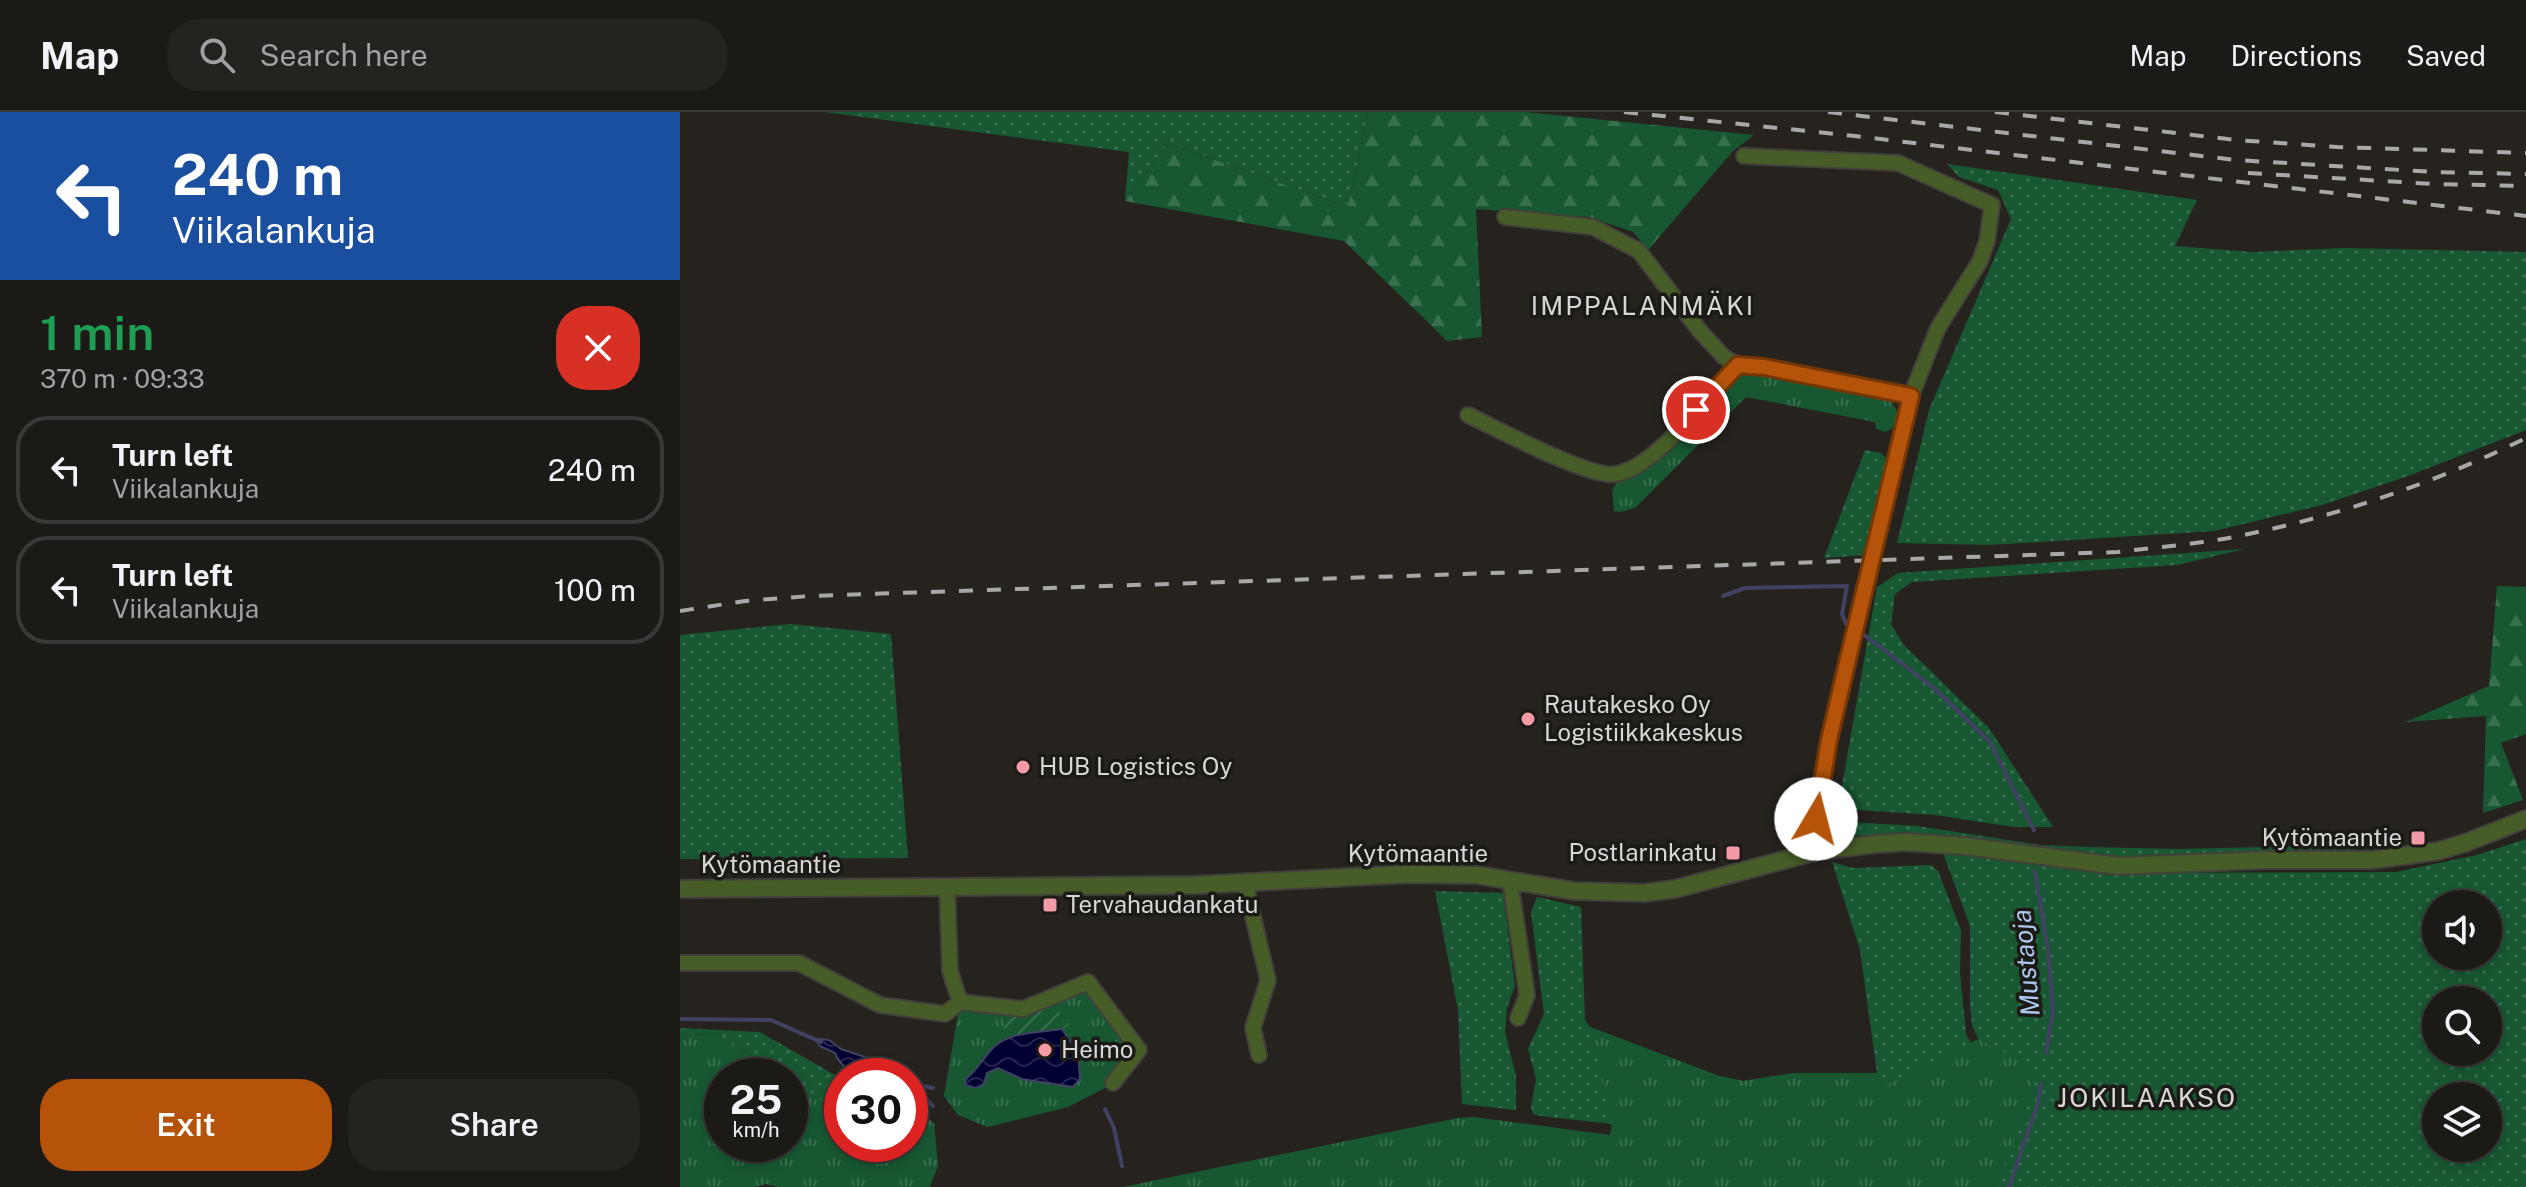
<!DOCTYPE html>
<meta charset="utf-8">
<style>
body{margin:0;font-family:"Public Sans",sans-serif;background:#252320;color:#f1f3f6;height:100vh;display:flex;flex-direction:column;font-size:30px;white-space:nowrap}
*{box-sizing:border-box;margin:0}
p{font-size:26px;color:#a0a1a1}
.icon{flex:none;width:44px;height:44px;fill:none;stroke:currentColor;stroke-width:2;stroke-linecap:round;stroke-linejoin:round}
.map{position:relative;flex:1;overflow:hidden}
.side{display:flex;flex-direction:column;background:#1c1a17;width:680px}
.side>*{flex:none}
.banner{background:#1a4fa0;color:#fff;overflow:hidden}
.tools{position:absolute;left:1742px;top:778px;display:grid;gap:16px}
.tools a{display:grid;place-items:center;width:80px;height:80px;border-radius:50%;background:#1c1a17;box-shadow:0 4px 12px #0003,0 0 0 2px #3a3836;font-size:40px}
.speed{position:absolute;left:24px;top:946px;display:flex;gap:16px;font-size:40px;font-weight:700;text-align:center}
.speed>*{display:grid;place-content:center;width:104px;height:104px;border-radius:50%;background:#1c1a17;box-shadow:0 4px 12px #0003,0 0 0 2px #3a3836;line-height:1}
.speed small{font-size:20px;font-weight:400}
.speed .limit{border:12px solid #d22;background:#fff;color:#111}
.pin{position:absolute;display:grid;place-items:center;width:68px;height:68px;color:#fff;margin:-34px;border:4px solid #fff;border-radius:50%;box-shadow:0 2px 8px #0007}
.me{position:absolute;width:88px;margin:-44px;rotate:8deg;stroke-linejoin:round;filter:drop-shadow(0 0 6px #0008)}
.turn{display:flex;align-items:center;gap:28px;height:168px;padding:0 40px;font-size:36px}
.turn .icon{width:104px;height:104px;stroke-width:2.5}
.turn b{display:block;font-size:56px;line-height:68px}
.round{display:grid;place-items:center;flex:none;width:84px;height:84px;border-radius:32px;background:#252320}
.headline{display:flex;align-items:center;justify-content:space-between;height:136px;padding:0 40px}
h1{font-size:48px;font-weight:600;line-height:60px;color:#1e9e55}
.primary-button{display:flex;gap:16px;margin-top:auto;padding:16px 40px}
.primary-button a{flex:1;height:92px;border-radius:32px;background:#b45309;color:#fff;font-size:32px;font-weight:600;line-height:92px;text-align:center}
.primary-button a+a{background:#252320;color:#f1f3f6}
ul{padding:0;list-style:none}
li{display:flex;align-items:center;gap:24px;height:108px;margin:0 16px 12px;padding:0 24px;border:4px solid #3a3836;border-radius:32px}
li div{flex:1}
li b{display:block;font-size:30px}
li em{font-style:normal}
header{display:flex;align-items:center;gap:48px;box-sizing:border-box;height:112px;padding:0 40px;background:#1c1a17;border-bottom:2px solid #3a3836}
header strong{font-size:38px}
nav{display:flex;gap:44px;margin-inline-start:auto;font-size:28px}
.search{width:560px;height:72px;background:#252320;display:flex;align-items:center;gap:20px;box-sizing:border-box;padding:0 28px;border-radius:32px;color:#a0a1a1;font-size:30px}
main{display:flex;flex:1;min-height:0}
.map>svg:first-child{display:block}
.grass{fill:url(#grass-dots);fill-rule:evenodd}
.forest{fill:url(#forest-firs)}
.park{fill:url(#park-tufts)}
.garden{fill:url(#garden-furrows)}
.water{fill:url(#water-waves);stroke:#414163;stroke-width:2}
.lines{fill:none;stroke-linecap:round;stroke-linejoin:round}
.stream{stroke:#414163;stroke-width:4}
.minor-casing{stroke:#43403c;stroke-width:18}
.tertiary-casing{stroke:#43403c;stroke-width:20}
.minor{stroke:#465d27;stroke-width:14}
.tertiary{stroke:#465d27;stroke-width:16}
.rail{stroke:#aaa8a6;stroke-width:4;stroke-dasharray:14 14;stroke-linecap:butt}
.route-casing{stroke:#753606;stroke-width:20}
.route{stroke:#b45309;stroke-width:14}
.poi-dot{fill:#f49aa7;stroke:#1c1a16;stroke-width:3}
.labels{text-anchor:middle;stroke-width:7;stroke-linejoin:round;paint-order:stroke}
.poi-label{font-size:24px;fill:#d9d7d5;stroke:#1c1a16;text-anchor:start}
.street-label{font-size:24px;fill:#d9d7d5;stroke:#1c1a16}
.neighbourhood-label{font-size:26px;letter-spacing:2px;fill:#d9d7d5;stroke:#1c1a16}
.water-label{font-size:26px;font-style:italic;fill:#adc8ef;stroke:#1c1a16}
</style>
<header>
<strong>Map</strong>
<div class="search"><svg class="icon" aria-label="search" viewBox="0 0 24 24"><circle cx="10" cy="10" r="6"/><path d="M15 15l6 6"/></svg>Search here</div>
<nav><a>Map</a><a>Directions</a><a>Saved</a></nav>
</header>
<main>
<section class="side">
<div class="banner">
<div class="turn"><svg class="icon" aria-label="left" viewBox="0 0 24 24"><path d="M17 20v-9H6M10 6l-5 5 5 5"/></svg><div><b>240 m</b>Viikalankuja</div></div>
</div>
<div class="headline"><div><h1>1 min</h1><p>370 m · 09:33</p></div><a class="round" style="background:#d93025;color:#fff"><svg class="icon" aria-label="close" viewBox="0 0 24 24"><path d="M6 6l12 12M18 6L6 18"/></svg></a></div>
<ul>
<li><svg class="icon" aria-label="left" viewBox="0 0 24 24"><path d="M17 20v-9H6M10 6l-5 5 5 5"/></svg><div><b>Turn left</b><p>Viikalankuja</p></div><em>240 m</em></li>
<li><svg class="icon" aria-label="left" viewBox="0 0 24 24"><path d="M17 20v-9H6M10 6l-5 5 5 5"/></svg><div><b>Turn left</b><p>Viikalankuja</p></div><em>100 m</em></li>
</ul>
<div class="primary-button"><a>Exit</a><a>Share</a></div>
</section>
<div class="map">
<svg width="1846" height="1075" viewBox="0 0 1846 1075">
<defs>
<pattern id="grass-dots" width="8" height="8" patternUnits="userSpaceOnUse" patternTransform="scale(2)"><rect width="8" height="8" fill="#175832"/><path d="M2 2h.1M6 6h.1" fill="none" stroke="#386f4f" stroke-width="1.8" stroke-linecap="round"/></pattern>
<pattern id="forest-firs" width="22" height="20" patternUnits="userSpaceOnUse" patternTransform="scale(2)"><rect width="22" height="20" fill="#175832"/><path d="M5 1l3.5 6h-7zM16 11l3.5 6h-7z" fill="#386f4f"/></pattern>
<pattern id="park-tufts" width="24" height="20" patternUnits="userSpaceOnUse" patternTransform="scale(2)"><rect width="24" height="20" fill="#175832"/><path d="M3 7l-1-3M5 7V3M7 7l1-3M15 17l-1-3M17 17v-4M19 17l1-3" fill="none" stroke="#386f4f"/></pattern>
<pattern id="garden-furrows" width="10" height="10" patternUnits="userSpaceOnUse" patternTransform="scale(2)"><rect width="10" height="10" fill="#175832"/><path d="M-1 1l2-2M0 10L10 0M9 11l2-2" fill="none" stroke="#386f4f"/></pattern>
<pattern id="water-waves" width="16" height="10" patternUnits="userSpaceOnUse" patternTransform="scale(2)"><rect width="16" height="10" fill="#000132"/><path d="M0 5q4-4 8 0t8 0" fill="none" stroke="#25254f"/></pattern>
</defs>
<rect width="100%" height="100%" fill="#26231f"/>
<!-- grass -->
<path class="grass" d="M145,0H688L668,95L488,31L445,89L449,40Z
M1267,52L1517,88L1495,134L1572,140L1665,136L1846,140V318L1728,364L1642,393L1534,419L1310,433L1217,431L1249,298L1331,107L1318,78L1279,65Z
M1185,338L1201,341L1207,347L1208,362L1185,443L1144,446Z
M1564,437L1497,453L1232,470L1215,482L1211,512L1223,532L1309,616L1373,715H1334L1255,703L1164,697L1160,685L1197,475L1218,461Z
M110,512L211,522L228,746L0,747V523Z
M1168,710L1237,714L1360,733L1409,735L1498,737L1716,732V736L1470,747L1388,742L1280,727L1168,723Z
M1846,727V1075H1294L1298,927L1292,913L1290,894V814L1263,741H1285L1434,761L1716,760L1797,743ZM1756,792H1808V844H1756ZM1756,888H1808V940H1756ZM1756,984H1808V1036H1756Z
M1152,750L1173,756L1251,753L1258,759L1281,818L1280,860L1286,922L1302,952L836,1075L844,1013L930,1023L932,1012L861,1004L853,1002L851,995L856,967L848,937L864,902L851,800L857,785L901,795L905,908L910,915L1039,964L1063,969L1114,961H1197L1180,838Z
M755,779L823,781L835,874L827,896L825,920L836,964V998L782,992L778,898Z
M0,916L80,920L162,967V987L143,990L110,969V964H103L36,921L0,924Z"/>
<!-- forest -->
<path class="forest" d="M688,0H845L1074,23L1053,39L968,138L953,120L909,105L796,97L802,225L767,229L664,129L445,89L488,31L668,95Z
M1817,474L1846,475V622L1821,631L1843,688L1803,701L1806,604L1726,610L1809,574Z"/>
<!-- park -->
<path class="park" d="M1078,259L1206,283L1218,300L1216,314L1205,320L1196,317L1195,310L1066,285L955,396L940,400L934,399L932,379L938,368L1060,260Z
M408,870L459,938L429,974L388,995L308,1015L278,1003L264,984L280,890L343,897Z
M910,915L1039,964L1063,969L1114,961H1197L1203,975L1298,927L1354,955L1350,989L1332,1030L1317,1075H443L778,1006L794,1005L930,1023L932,1012Z
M36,921L103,964H42V1032H110V969L143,990L162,987V1032H230V995L254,1011L258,1053L250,1075H98L86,1072L73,1075H0V924Z"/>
<!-- garden -->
<path class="garden" d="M375,894L389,912L382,917L325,926L322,901L344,904Z"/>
<!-- water -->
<path class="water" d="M382,917L398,942L400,967L393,975L342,967L318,956L307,961L304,972L296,976L285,973L286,967C298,957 301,949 311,938C327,919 358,921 382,917Z
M139,927L149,928L161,937L197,949L192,956C173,959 163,960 155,941L140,934L136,928Z"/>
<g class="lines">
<!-- stream -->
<path class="stream" d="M1043,484L1065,476L1167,474L1162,502L1166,512
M1183,522L1254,576L1310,630L1354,718
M1355,759L1368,837L1373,900L1366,941
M0,907L91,908L141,930
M193,953L215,964
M230,972L253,994
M232,972L253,976
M425,997L434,1016L442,1054
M1329,1075L1358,991L1361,972"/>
<defs>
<path id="minor" d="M1064,44L1218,51L1312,93L1307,129L1300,149L1258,216L1231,284L1149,628L1137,695L1138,739
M825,105L913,115L959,139L1019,218L1044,245L1058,253
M788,303C816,316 910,367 936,362C977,355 1028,283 1058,253L1084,255L1231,284
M830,768L847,883L838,906
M565,771L588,868L573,916L579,943
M267,774L270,859L280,890L343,897L408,870L459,938L433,971
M0,851H119L200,893L265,902L280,890"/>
<path id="tertiary" d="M0,777L516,773L729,762L797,763L894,779L964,781L995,777L1138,739L1196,732L1225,730L1285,734L1439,754L1585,748H1692L1758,739L1785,731L1846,707"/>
</defs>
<!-- minor casing -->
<use href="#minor" class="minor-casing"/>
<!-- tertiary casing -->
<use href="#tertiary" class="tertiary-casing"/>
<!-- minor -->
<use href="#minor" class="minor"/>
<!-- tertiary -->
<use href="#tertiary" class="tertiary"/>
<!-- rail -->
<path class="rail" d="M944,0L1175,24L1846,104
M1148,0L1556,48L1754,60L1846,62
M1315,0L1556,28L1657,35L1846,41
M1568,61L1754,72L1846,74
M0,499L65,489L130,484L1438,440C1478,435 1519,432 1559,424C1658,404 1755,371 1846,326"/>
</g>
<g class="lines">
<defs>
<path id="route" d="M1016,298L1058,253L1084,255L1231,284L1163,568L1149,628L1136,707"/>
</defs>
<!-- route casing -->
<use href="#route" class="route-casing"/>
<!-- route -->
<use href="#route" class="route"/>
</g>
<!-- markers -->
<g class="poi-dot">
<circle cx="848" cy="607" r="8"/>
<circle cx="343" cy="655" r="8"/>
<rect x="1730" y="718" width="16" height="16" rx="4"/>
<rect x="1045" y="733" width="16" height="16" rx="4"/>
<rect x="362" y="785" width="16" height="16" rx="4"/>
<circle cx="365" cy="938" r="8"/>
</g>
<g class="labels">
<!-- poi labels -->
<g class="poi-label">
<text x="864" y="601">Rautakesko Oy<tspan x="864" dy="28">Logistiikkakeskus</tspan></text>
<text x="359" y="663">HUB Logistics Oy</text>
<text x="1722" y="734" text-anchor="end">Kytömaantie</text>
<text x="1037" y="749" text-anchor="end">Postlarinkatu</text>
<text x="386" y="801">Tervahaudankatu</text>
<text x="381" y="946">Heimo</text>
</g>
<!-- street labels -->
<g class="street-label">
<text x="738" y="750">Kytömaantie</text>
<text x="91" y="761">Kytömaantie</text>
</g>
<!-- neighbourhood labels -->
<g class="neighbourhood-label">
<text x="963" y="203">IMPPALANMÄKI</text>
<text x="1467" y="995">JOKILAAKSO</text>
</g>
<!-- water labels -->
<g class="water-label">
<text transform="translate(1346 851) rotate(-95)" y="9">Mustaoja</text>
</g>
</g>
</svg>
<div class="tools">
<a><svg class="icon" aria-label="sound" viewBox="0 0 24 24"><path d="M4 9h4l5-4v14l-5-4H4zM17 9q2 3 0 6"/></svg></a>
<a><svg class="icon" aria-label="search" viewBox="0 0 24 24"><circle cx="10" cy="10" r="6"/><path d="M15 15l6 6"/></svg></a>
<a><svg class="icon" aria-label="layers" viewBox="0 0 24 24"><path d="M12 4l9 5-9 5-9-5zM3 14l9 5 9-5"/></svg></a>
</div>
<div class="speed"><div>25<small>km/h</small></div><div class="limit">30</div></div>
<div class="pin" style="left:1016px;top:298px;background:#d93025"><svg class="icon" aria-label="arrive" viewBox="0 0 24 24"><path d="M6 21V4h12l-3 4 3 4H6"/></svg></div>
<svg class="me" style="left:1136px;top:707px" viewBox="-20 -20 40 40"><circle r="19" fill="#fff"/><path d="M0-13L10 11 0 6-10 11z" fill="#b45309"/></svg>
</div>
</main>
